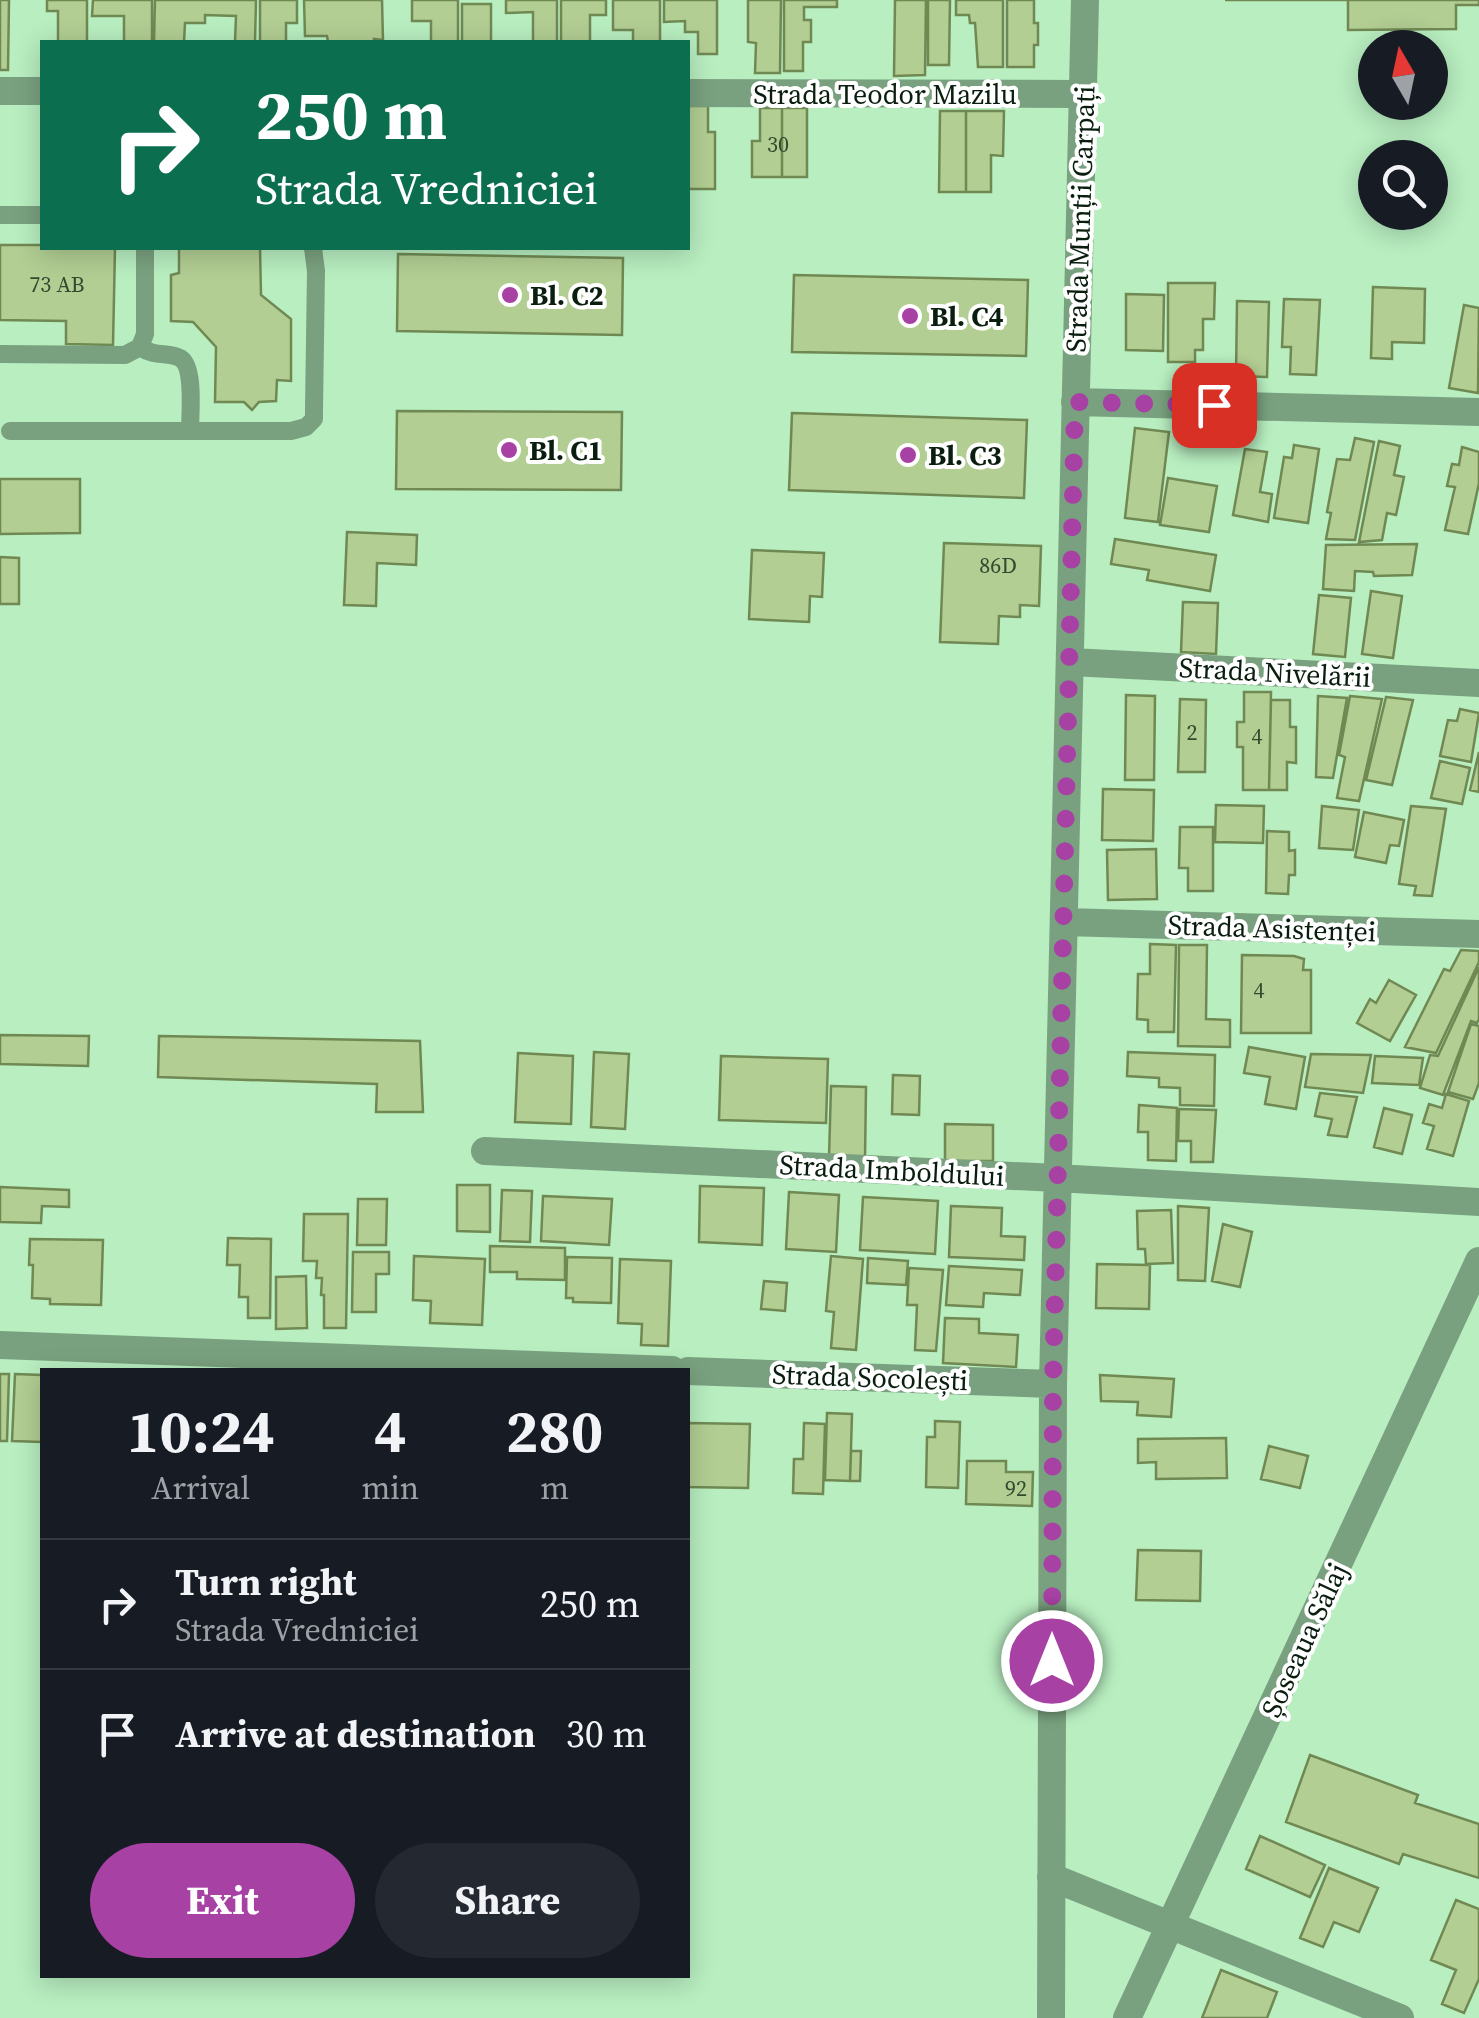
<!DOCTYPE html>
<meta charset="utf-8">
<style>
body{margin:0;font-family:"Source Serif 4",serif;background:#242831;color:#f1f3f6;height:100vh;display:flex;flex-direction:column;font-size:38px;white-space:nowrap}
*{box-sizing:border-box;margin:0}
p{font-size:32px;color:#9ea1a6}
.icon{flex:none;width:55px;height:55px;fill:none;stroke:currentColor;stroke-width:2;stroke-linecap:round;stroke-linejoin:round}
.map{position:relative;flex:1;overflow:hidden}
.sheet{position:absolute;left:40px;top:1368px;width:650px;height:610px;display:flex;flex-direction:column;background:#171b24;border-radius:0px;box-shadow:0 5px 25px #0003}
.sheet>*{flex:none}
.banner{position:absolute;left:40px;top:40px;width:650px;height:210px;border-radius:0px;box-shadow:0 5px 25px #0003;background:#0b6e4f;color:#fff;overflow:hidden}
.needle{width:65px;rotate:351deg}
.buttons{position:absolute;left:1358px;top:30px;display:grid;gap:20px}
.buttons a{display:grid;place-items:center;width:90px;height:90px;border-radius:50%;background:#171b24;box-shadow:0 5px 25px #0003;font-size:50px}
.pin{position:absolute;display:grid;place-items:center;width:85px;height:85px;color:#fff;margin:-42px;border-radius:20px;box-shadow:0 5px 15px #0006}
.me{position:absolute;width:110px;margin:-55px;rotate:0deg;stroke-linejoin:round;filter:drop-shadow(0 0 8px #0008)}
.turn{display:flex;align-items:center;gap:35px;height:210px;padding:0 50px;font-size:45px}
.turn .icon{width:130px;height:130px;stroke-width:2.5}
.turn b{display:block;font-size:70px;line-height:85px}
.eta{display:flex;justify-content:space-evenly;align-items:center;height:170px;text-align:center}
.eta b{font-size:60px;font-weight:700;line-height:70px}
.cta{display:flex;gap:20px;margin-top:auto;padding:20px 50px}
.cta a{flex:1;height:115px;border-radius:60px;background:#a841a4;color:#fff;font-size:40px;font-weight:700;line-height:115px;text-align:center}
.cta a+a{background:#242831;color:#f1f3f6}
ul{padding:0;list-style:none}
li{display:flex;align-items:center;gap:30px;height:130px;padding:0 50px;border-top:2px solid #363941}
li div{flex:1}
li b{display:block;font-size:38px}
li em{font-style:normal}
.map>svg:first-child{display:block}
.building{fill:#b2ce93;stroke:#708953;stroke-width:2.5}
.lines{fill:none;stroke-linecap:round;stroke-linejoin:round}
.service{stroke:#79a17f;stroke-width:18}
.minor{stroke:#79a17f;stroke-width:28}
.tertiary{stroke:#79a17f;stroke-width:28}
.route{stroke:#a841a4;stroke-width:18;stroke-dasharray:0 32.4}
.poi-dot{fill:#a841a4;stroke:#fff;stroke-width:4}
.labels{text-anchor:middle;stroke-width:8;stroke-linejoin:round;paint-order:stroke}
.number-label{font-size:22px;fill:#334a2f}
.street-label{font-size:28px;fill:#091e0e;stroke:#fff}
.poi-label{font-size:28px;font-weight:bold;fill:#091e0e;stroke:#fff;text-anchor:start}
</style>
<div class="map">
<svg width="1479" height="2018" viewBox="0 0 1479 2018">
<rect width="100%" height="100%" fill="#b8eec0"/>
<!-- building -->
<path class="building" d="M0,0H9L8,70H0Z
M47,0H87V42H58V11H47Z
M93,0H152V42H124V16H92Z
M155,0H256L255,42H235L236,16L205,15V23H185L184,42H154Z
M260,0H297V23H286V42H260Z
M304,0H382L383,40L374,39V42H328L327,36H305Z
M412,0H458V42H431V21H412Z
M506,0H557V42H533V12L506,13Z
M561,0H606V15H590V42H561Z
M613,0H660V42H633V30H613Z
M664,0H717V54H698V32H685V21L664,22Z
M748,0H781L780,73H755L756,43L748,42Z
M784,0H837V7H804V20H811V42H803V71H784Z
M895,0H926L925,75L894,76Z
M928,0H950L949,65H928Z
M956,0H1003V67H978L975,23H970L969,15H956Z
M1007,0H1034V23H1038V45H1034V67H1007Z
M1225,0H1479V5H1456V29L1348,30V0Z
M462,4H491V42H462Z
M688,106H708V132H715V189H688Z
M760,108H782V177H752V141H760Z
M782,108H807V177H782Z
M940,111H966V192H939Z
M966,111H1004L1003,156L991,155V192H966Z
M0,245H42V248H115L113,345L66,344V321L0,320Z
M179,248H260L261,295L291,319V381L277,380L276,401L259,402L252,410L244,402H215L216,347L193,322L171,321V275L179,273Z
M398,254L623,258L622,335L397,331Z
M794,275L1028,280L1026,356L792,352Z
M1168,283H1215L1214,319H1203V350H1195V362H1168Z
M1373,287L1425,289L1424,343L1392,342V359L1371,358Z
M1126,294L1164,295L1163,351L1126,350Z
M1284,299L1320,300L1316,375L1290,374L1291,347H1282Z
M1237,301L1269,302L1267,377L1236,376Z
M1464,305L1479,308L1478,393L1449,388Z
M397,411L622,412L621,490L396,489Z
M792,413L1027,420L1024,498L789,490Z
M1135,428L1169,432L1158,522L1125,518Z
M1355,438L1374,442L1355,540L1326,539L1331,513L1327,512L1337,459L1350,460Z
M1379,441L1400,446L1394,475L1404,477L1396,515L1387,513L1382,540L1359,542Z
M1294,445L1319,449L1308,523L1274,518L1284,457L1292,458Z
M1462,447L1479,452V483L1468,534L1445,530L1455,487L1447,486L1452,464L1459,465Z
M1245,449L1267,452L1260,492L1272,494L1268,522L1233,515Z
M1168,478L1217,486L1209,532L1160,525Z
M0,479H80V533L0,534Z
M347,532L417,535L416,565L377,563L376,606L344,605Z
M1115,539L1216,555L1210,591L1147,580L1149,570L1111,564Z
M944,543L1041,546L1039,606L1020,605V617L999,616L998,644L940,642Z
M1417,544L1412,575L1374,576L1373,572L1355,571L1354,591L1323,589L1326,545Z
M752,550L824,553L822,597L810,596L809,622L749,619Z
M0,557L19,558V604H0Z
M1371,591L1402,596L1393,658L1362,654Z
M1319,595L1351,598L1345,657L1313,654Z
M1183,602L1218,603L1216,654L1181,652Z
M1244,692H1271L1269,790H1243V747H1237V722H1244Z
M1126,695L1155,696L1154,780H1125Z
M1318,696L1347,698L1333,778L1316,777Z
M1350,696L1382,699L1359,801L1337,798L1345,757L1339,755Z
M1386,697L1413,700L1392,785L1366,780Z
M1180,699L1206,700L1205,772H1178Z
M1271,700H1290V727H1296V763L1287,762V790H1269Z
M1460,709L1479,713L1471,762L1440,756L1448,720L1457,721Z
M1479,752V792L1470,790Z
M1440,761L1470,768L1462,804L1431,798Z
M1103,789L1154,790L1153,841L1102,840Z
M1216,805L1264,806L1263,843L1215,842Z
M1322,806L1359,810L1353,850L1319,848Z
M1411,806L1446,809L1432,896L1414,895L1416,886L1399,884Z
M1364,812L1404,820L1399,846L1390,845L1386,863L1355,857Z
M1180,827H1213V891H1188V868H1179Z
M1267,831L1289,832V851L1295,850V875H1289L1288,894L1266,893Z
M1156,849L1157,899L1108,900L1107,850Z
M1150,944L1176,945L1174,1032H1148V1020L1137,1019L1138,974H1150Z
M1179,945H1207L1206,1019L1230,1020V1047L1178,1046Z
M1461,950L1479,951V962L1436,1053L1405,1047L1444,969L1450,971Z
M1242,955L1294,956L1304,959L1303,970H1311V1033H1241Z
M1479,967V1019L1477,1023L1471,1021L1443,1095L1420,1088L1430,1055L1438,1056Z
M1389,980L1416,995L1390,1041L1357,1023L1370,999L1376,1003Z
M1471,1024L1479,1026V1083L1473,1099L1448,1092Z
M0,1035L89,1036L88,1066L0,1064Z
M159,1036L420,1041L423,1112H376L377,1084L158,1077Z
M1249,1047L1305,1057L1296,1109L1265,1104L1270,1077L1244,1073Z
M594,1052L629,1054L625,1129L591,1127Z
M1128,1052L1215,1055L1214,1106L1180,1105V1088L1159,1087V1078L1127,1076Z
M518,1053L573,1056L571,1124L515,1122Z
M1311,1054L1371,1055L1363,1093L1305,1087Z
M721,1056L828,1059L826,1123L719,1120Z
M1375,1056L1423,1058L1419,1085L1372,1083Z
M893,1075L920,1076L919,1115L892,1114Z
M831,1086L866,1087L865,1159L829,1158Z
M1320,1093L1357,1097L1347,1137L1328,1135L1332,1119L1315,1116Z
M1446,1094L1469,1101L1453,1156L1427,1149L1434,1126L1423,1123L1429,1104L1442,1108Z
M1139,1105L1177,1108L1176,1161L1148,1160V1132H1138Z
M1384,1108L1412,1115L1402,1154L1374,1147Z
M1179,1109L1216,1110L1213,1162H1191V1141H1178Z
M945,1124L993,1125V1161H945Z
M457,1185H490V1232L457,1231Z
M700,1186L764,1188L762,1245L699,1242Z
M0,1187L69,1190V1207L42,1206L41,1223L0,1222Z
M502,1190L532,1191L530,1242L500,1241Z
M789,1192L839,1195L836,1252L786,1249Z
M543,1196L612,1199L609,1245L541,1241Z
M863,1197L938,1201L935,1254L860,1250Z
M358,1199H387L386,1245H357Z
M951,1206L1002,1208L1001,1236L1025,1237L1024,1260L949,1257Z
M1178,1206L1209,1208L1205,1281L1178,1280Z
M1171,1210L1173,1263L1146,1264L1145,1249H1138L1137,1211Z
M304,1214H348L346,1328H324V1295H321L322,1278H316L317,1261H303Z
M1223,1224L1252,1232L1240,1287L1212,1281Z
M228,1238L271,1239L270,1318H248V1297H239L240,1265H227Z
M30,1239L103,1240L101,1305L50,1304V1299L32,1298L33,1265H29Z
M490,1246L565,1248V1280L517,1279V1272H490Z
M353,1252H389V1274H376V1312H352Z
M414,1256L485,1259L482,1325L430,1323L431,1301L413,1300Z
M831,1256L863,1259L856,1350L831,1348L834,1312L826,1311Z
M567,1257L612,1258L611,1303L573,1302V1298H566Z
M868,1258L908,1261L906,1285L867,1283Z
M620,1259L671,1261L668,1346L641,1345L642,1324L618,1323Z
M1097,1264L1150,1265L1149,1309L1096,1308Z
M949,1266L1022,1270L1020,1295L984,1293L983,1307L946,1305Z
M909,1268L943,1270L936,1351L915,1350L917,1305H907Z
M306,1276L307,1328L276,1329V1277Z
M764,1281L787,1283L785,1311L761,1309Z
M945,1318L979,1319V1333L1018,1335L1016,1367L943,1363Z
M0,1374H9L7,1441H0Z
M15,1374L42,1375V1442L12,1441Z
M1100,1375L1174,1379L1171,1417L1137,1415L1138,1402L1101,1401Z
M827,1413L852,1414L850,1481L825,1480Z
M935,1421L960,1422L958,1488L926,1487L927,1437H935Z
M688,1423L750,1424L748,1488L688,1487Z
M804,1423L825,1424L823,1494L793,1493L794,1459H803Z
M1226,1438L1227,1478L1156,1479V1462L1138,1463V1439Z
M1269,1446L1308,1456L1300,1488L1261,1479Z
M851,1451H861L860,1481H850Z
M967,1461H1006V1472H1033L1032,1506L966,1504Z
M1138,1550L1201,1551L1200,1601L1136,1600Z
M1310,1755L1418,1795L1415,1803L1479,1824V1878L1403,1854L1399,1864L1286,1822Z
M1260,1836L1325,1865L1310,1897L1246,1869Z
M1329,1868L1378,1888L1359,1932L1334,1922L1323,1947L1300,1938Z
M1456,1900L1479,1909V1979L1464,2013L1442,2004L1456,1970L1431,1960Z
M1221,1970L1277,1992L1267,2018H1202Z"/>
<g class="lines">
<!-- service -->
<path class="service" d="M0,215H42
M140,347C156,358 168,351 180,358C195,366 190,415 190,431
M0,354L125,355L140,347L145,334V248
M10,431H291L306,427L314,419V409L316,271L313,248"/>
<!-- minor -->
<path class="minor" d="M0,91H42
M688,93L1083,94
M1075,402L1479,412
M1071,662L1479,683
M1065,922L1479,934
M485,1151L1057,1178L1479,1202
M0,1345L672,1370
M688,1371L1053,1384
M1051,1877L1400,2018
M1051,2018L1053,1384L1085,0"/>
<!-- tertiary -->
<path class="tertiary" d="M1127,2018L1479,1261"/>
</g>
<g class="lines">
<!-- route -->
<path class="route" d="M1052,1661L1053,1384L1075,402L1214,405"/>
</g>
<!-- markers -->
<g class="poi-dot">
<circle cx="510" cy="295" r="10"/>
<circle cx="910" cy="316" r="10"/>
<circle cx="509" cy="450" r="10"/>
<circle cx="908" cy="455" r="10"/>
</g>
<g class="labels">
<!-- number labels -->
<g class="number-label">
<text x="778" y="152">30</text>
<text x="57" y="292">73 AB</text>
<text x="998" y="573">86D</text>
<text x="1192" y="740">2</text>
<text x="1257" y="744">4</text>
<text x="1259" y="998">4</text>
<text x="1016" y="1496">92</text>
</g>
<!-- street labels -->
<g class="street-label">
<text x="885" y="104">Strada Teodor Mazilu</text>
<text transform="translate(1080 219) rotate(-88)" y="10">Strada Munții Carpați</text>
<text transform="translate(1275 672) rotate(3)" y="10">Strada Nivelării</text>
<text transform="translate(1272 928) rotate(2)" y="10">Strada Asistenței</text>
<text transform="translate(892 1170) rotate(3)" y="10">Strada Imboldului</text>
<text transform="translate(870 1377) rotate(2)" y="10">Strada Socolești</text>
<text transform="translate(1304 1640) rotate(-65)" y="10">Șoseaua Sălaj</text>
</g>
<!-- poi labels -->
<g class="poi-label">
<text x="530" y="305">Bl. C2</text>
<text x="930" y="326">Bl. C4</text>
<text x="529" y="460">Bl. C1</text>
<text x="928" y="465">Bl. C3</text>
</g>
</g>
</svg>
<div class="buttons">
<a><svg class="needle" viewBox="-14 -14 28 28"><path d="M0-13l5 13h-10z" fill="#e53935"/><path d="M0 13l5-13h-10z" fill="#9ea1a6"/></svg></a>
<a><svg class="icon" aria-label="search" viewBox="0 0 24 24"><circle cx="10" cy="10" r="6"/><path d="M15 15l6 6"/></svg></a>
</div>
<div class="pin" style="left:1214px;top:405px;background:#d93025"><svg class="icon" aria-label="arrive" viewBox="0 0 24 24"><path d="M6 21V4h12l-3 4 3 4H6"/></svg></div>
<svg class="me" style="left:1052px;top:1661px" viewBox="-20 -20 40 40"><circle r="17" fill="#a841a4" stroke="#fff" stroke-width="3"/><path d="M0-11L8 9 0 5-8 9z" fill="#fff"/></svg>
<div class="banner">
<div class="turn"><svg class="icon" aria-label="right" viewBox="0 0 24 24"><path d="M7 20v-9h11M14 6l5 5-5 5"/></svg><div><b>250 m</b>Strada Vredniciei</div></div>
</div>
<section class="sheet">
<div class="eta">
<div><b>10:24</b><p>Arrival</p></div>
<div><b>4</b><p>min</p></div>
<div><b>280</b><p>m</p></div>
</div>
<ul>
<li><svg class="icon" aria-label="right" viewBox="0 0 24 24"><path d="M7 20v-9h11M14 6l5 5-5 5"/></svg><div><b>Turn right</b><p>Strada Vredniciei</p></div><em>250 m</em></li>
<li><svg class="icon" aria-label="arrive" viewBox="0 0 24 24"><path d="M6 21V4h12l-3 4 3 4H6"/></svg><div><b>Arrive at destination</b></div><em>30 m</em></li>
</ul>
<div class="cta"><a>Exit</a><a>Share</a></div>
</section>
</div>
